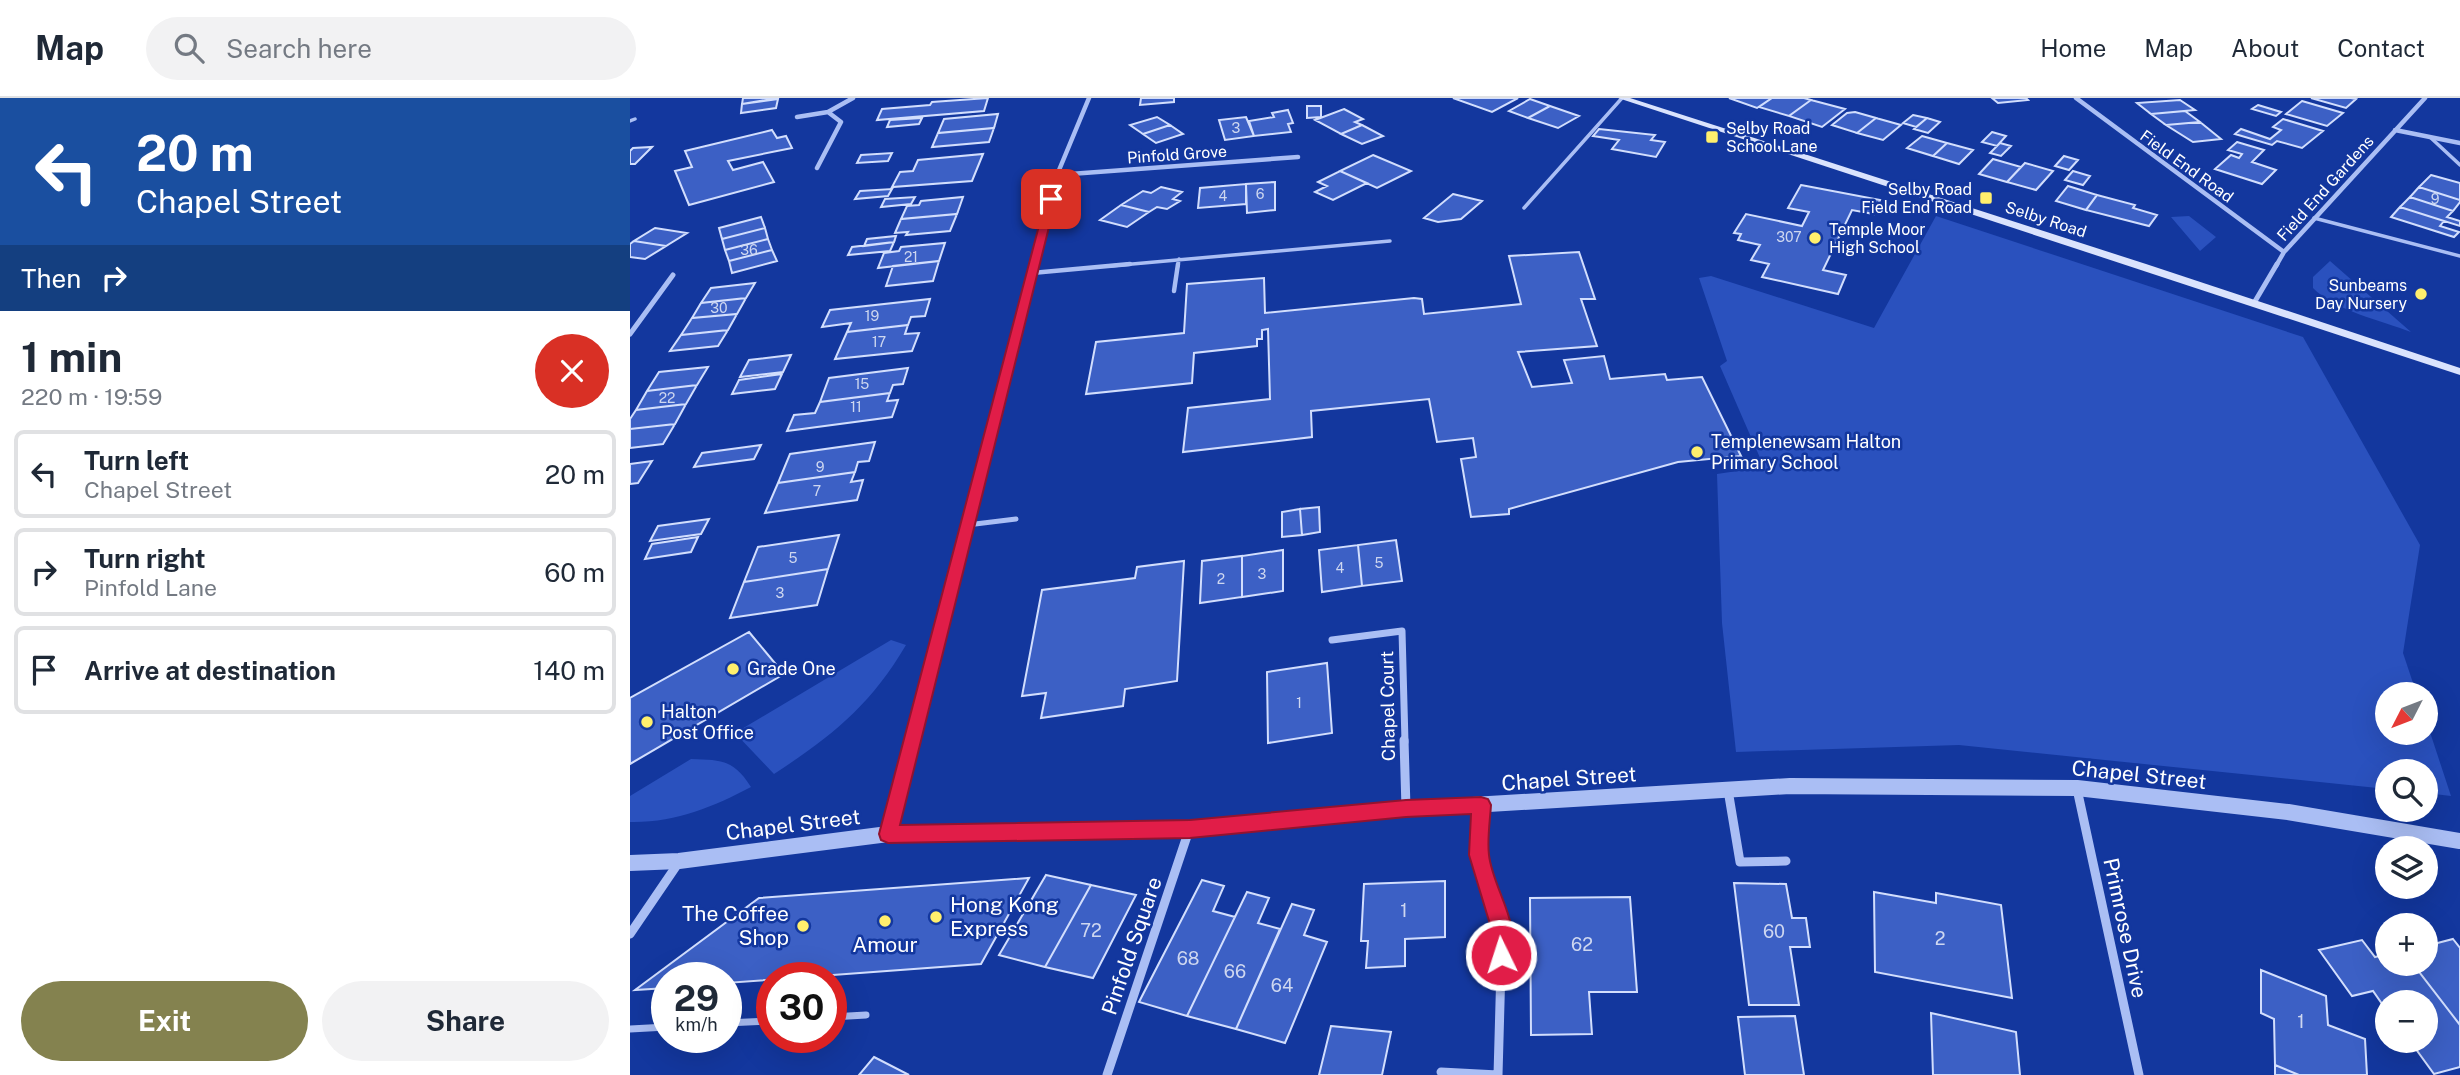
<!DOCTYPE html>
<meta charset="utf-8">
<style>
body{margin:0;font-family:"Public Sans",sans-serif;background:#f2f2f3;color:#1f2937;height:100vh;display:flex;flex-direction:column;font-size:26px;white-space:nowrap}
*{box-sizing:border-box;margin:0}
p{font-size:23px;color:#747a83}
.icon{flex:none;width:38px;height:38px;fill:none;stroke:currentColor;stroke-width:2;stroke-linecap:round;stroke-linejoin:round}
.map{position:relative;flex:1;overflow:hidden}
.details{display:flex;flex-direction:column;background:#fff;width:630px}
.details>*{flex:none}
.guide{background:#1a4fa0;color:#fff;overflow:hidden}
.needle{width:46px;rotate:228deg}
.tools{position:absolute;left:1745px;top:584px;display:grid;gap:14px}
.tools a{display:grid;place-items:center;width:63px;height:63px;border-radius:50%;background:#fff;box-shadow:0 7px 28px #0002;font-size:35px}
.speed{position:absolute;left:21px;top:864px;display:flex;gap:14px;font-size:35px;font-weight:700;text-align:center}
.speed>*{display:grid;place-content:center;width:91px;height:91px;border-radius:50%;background:#fff;box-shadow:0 7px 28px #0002;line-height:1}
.speed small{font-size:18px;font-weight:400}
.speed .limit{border:10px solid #d22;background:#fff;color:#111}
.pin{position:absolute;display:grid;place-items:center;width:60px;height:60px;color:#fff;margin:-30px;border-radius:14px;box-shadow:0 4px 10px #0006}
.me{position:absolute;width:77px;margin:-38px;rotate:356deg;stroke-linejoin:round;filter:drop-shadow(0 0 5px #0008)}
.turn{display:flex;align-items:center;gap:24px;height:147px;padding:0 21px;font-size:32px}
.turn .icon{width:91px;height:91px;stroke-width:2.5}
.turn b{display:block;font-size:49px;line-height:60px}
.then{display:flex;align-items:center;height:66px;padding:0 21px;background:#0003;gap:14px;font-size:26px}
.round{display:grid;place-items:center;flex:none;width:74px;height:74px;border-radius:37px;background:#f2f2f3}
.head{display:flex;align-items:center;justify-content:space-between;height:119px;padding:0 21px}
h1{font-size:42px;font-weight:700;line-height:52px}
.button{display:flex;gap:14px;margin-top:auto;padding:14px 21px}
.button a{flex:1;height:80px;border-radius:42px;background:#84824f;color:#fff;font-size:28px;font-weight:700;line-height:80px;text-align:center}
.button a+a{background:#f2f2f3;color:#1f2937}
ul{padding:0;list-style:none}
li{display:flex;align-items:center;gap:21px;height:88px;margin:0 14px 10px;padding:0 7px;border:4px solid #e0e1e3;border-radius:10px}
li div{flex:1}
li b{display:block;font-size:26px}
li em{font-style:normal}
header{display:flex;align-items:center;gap:42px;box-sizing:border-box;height:98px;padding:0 35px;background:#fff;border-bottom:2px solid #e0e1e3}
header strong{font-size:33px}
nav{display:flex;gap:38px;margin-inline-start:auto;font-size:24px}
.search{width:490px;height:63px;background:#f2f2f3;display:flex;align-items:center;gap:18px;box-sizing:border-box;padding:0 24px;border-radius:38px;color:#747a83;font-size:26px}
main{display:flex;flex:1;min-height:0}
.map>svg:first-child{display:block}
.green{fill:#2a51be}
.building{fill:#3c60c5;stroke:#d2defd;stroke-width:2}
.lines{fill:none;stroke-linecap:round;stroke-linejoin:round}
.service-far3{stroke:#aabef4;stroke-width:3.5}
.service-far2{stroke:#aabef4;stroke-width:4.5}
.service-far1{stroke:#aabef4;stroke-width:5}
.service{stroke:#aabef4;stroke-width:7}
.minor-far3{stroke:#aabef4;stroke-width:4.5}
.minor-far2{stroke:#aabef4;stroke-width:5}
.minor-far1{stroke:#aabef4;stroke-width:7}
.minor{stroke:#aabef4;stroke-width:9}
.tertiary{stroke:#aabef4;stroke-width:16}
.secondary{fill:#dae3fd;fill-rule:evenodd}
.route{fill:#e11d48;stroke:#92132f;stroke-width:2}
.poi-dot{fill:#ffef6d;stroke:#13379e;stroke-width:2.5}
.labels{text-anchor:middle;stroke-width:5;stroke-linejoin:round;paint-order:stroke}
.number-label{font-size:14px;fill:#ced7f0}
.far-poi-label{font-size:16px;fill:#fff;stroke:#13379e;text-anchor:start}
.far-street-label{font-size:16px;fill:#fff;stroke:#13379e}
.poi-label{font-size:18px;fill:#fff;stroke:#13379e;text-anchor:start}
.street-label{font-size:18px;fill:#fff;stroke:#13379e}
.near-number-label{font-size:18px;fill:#ced7f0}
.near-street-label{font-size:21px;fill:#fff;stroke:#13379e}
.near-poi-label{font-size:21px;fill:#fff;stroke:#13379e;text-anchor:start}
</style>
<header>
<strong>Map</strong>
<div class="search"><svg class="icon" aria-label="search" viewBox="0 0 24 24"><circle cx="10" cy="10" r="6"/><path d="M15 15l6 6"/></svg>Search here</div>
<nav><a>Home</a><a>Map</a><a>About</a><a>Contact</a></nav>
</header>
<main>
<section class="details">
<div class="guide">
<div class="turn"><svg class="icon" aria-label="left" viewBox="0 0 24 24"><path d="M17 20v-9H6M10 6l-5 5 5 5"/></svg><div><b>20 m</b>Chapel Street</div></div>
<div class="then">Then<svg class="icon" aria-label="right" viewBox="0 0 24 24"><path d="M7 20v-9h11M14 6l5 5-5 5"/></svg></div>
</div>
<div class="head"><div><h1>1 min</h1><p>220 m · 19:59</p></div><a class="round" style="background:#d93025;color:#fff"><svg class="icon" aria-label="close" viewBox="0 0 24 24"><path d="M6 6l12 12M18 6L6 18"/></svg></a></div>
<ul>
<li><svg class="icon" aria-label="left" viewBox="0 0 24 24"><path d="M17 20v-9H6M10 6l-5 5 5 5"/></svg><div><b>Turn left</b><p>Chapel Street</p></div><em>20 m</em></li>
<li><svg class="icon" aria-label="right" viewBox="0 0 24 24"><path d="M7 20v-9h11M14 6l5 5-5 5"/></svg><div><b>Turn right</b><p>Pinfold Lane</p></div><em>60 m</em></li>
<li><svg class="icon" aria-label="arrive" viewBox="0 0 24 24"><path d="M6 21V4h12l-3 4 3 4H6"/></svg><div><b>Arrive at destination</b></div><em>140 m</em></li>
</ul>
<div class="button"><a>Exit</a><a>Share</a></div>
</section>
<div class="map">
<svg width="1830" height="977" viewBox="0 0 1830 977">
<rect width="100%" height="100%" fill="#13379e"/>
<!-- green -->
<path class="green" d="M1306,118L1673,239L1790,447L1773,555L1787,597H1757V635H1796V622L1821,698L1796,695V674H1757V691L1329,647L1106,654L1092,525L1087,376L1134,369L1090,268L1097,263L1069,180L1081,178L1244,230Z
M1559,118L1586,139L1570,153L1541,119Z
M1700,163L1781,234C1752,223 1704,212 1683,190V179Z
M261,542L276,547C240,608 202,638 144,676L105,635Z
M61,661C92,662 104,662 121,689C83,709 45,725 0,724V698Z"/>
<!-- building -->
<path class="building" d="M113,0H148L112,6Z
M358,0L354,13L247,22L252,11L300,7L302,4Z
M511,0H544V4L510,7Z
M823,0H888L862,14Z
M1099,0H1142L1127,10Z
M1142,0H1174L1181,2L1159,18L1129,9Z
M1362,0H1396L1398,2L1368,5Z
M1681,0H1721L1726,1L1716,10Z
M148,1L146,10L111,15L112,6Z
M900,1L920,8L898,20L879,13Z
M1181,2L1215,11L1192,29L1159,18Z
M1550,2L1565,12L1521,16L1507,5Z
M1672,3L1713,15L1697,28L1656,16Z
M1628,7L1651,14L1646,18L1622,11Z
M677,8H691V19L677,20Z
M920,8L949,18L928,30L898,20Z
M714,11L733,21L725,24L732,27L711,36L685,22Z
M658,12L663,25L658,26L661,34L624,38L619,23L644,19L642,15Z
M1555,13L1570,24L1536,27L1521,16Z
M1225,14L1246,20L1227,35L1202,27L1217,15Z
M368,16L364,30L308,35L314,21Z
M1283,17L1297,20L1286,29L1273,25Z
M527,19L540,27L513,36L500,27Z
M616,19L624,38L595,42L589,22Z
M292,20L289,26L257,29L260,22Z
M1246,20L1271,27L1253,42L1227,35Z
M1297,20L1310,24L1298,35L1284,31Z
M1653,21L1693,33L1672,50L1647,43L1642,47L1605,36L1611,31L1640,41L1651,32L1643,29Z
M1570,24L1591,41L1563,44L1536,27Z
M540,27L553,36L526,45L513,36Z
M732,27L753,38L732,46L711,36Z
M364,30L359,44L302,49L308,35Z
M969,31L1025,37L1021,42L1035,44L1026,59L982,51L989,42L963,38Z
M142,32L147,40L156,38L162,50L98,63L103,72L133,64L144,84L59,107L45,73L62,69L55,53Z
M1362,34L1376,38L1367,48L1352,44Z
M1292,38L1317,45L1303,58L1277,50Z
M1607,44L1634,52L1622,64L1646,72L1632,86L1585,71L1601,57L1609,60L1612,56L1598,52Z
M1317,45L1343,52L1329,66L1303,58Z
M1370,45L1381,48L1371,58L1360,55Z
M22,49L5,66H0V53L3,50Z
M262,55L258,63L227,65L231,57Z
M353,56L342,83L262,89L270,74L283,73L288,62Z
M743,57L781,73L747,90L710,73Z
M1434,58L1448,62L1439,72L1425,68Z
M1363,61L1391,69L1377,84L1349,76Z
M1395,65L1423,73L1406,92L1377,84Z
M710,73L737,85L703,102L685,94L697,88L688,84Z
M1443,73L1460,78L1453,87L1435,82Z
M1801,77L1830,85V102L1789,89Z
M645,84V112L617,115L616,86Z
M616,86V106L568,110L570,90Z
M1171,87L1250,102L1244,116L1222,112L1193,172L1216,177L1208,196L1132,179L1139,166L1121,162L1130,147L1108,142L1111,136L1104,135L1116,116L1172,128L1179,114L1158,110Z
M1438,88L1467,97L1456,112L1426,103Z
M531,89L552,94L543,101L550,103L537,111L527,109L519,114L491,107L513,93L521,95Z
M1789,89L1830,102V104L1823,113L1780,99Z
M262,91L258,98L225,101L230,93Z
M823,96L852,103L831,121L808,124L794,120Z
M1467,97L1505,107L1503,110L1527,117L1519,128L1456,112Z
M285,99L281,106L251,109L255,101Z
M333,99L327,116L271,121L277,108L289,107L291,103Z
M1780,99L1823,113L1817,119L1830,123V128L1770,109Z
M491,107L519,114L497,129L470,122Z
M1770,109L1814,123L1810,128L1829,134L1824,139L1761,119Z
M327,116L320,133L276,137L278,134L265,135L271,121Z
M131,119L135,130L92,141L89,130Z
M25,130L57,135L36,148L4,143Z
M135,130L138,141L95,152L92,141Z
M266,138L264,144L234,148L237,141Z
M138,141L142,152L99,163L95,152Z
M4,143L36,148L15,161L0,159V146Z
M264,144L260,153L218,157L222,149Z
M315,145L309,163L248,170L254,155L269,153L271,149Z
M142,152L147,163L102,175L99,163Z
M949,154L965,201H951L967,248L888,254L902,289L942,285L934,262L974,258L980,281L1035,276L1037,282L1072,279L1111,358L1048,364L879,411V416L841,419L831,361L846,359L843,340L807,344L799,301L681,313L682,339L553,354L558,310L640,301L638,231L632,232V241H627V248L564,255L562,285L456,296L466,244L554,235L557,186L634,180L635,215L784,200L792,201L794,216L891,206L879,158Z
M309,163L303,183L256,188L263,168Z
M125,185L116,200L71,205L81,190Z
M116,200L107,216L62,220L71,205Z
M300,201L295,218L281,219L278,227L217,234L221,225L192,229L200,212Z
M107,216L98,232L51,237L62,220Z
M278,227L275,236L289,235L282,253L205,261L217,234Z
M98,232L88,248L40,253L51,237Z
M161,257L153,274L110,279L119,262Z
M78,269L67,287L17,293L29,274Z
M278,270L273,286L263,287L260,295L190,304L199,280Z
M152,276L145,291L102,296L109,282Z
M67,287L56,306L6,312L17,293Z
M260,295L257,303L268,302L262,319L157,333L164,317L185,315L190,304Z
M56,306L45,326L0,331V321L6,312Z
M45,326L33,346L0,350V331Z
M245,344L239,363L228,364L225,374L148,385L160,356Z
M131,347L124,361L64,369L72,355Z
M22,363L8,385L0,386V366Z
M225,374L221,384L233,382L227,402L135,415L148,385Z
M689,409L690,434L672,437L670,411Z
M670,411L672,437L652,439V414Z
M79,421L71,436L20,443L28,428Z
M209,437L198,471L114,484L128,449Z
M68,439L61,454L15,461L22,446Z
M766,442L772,483L732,488L728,447Z
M728,447L732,488L692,494L689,452Z
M653,452V493L612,499V458Z
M612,458V499L570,505L572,463Z
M554,463L547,583L495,591L493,608L411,620L416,595L392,598L412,492L505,480L507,469Z
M198,471L187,507L100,520L114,484Z
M119,534L154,576L0,666V600Z
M697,565L702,635L638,645L637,574Z
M416,777L461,787L415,869L369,857Z
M399,780L351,866L96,885V880H37V890L5,892L129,800Z
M572,782L594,788L583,813L605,819L557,918L509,904Z
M815,783V839L775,841V868L736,870L738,843H731L734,786Z
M1104,785L1156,786L1162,820H1176L1180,849H1160L1169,907H1119Z
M461,787L506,797L463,880L415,869Z
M617,794L639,800L628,825L650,831L606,931L557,918Z
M1244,794L1306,805V795L1371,807L1382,900L1245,874Z
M1000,799L1007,894H959L962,936L901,937L900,800Z
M662,806L684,812L674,837L697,844L655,945L606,931Z
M1823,841L1830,850V927L1783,866H1796V848Z
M1732,842L1745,859L1757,856V866H1783L1830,927V969L1804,976L1780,943H1796V905H1757V913L1743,893L1722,898L1689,852Z
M1631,872L1696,898L1698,927L1735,941L1737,977H1669L1645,967L1644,921L1631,915Z
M1301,915L1386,934L1390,977H1303Z
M1165,918L1174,977H1115L1108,919Z
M701,928L761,934L752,977H689Z
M244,959L279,977H229Z
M1645,967L1669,977H1645Z"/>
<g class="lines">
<!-- service-far3 -->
<path class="service-far3" d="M0,23L5,21
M1801,40L1830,67
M894,110L992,0
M1684,120L1830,158
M480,168L760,143
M548,168L549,161"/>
<!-- service-far2 -->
<path class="service-far2" d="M402,175L500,166
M544,193L548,166"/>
<!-- service-far1 -->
<path class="service-far1" d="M337,427L386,421"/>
<!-- service -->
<path class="service" d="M201,919L236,917
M96,925L142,923
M0,931L37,929"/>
<!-- minor-far3 -->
<path class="minor-far3" d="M1446,0L1654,154
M167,19L198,14
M1765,32L1830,45
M187,70L211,24L198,14L223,0
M427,77L668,59
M404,168L427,77L459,0
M1646,168L1654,154L1795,0"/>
<!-- minor-far2 -->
<path class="minor-far2" d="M1624,205L1647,166
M0,236L43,177
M350,379L404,166"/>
<!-- minor-far1 -->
<path class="minor-far1" d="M702,542L772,533L775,644
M281,644L350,377"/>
<!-- minor -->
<path class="minor" d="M774,642L776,710
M1447,691L1509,977
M1098,692L1110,764L1156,763
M851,708L849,757L872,833L868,977
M258,735L282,642
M0,836L49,764
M811,974L868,977
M477,977L559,732"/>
<!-- tertiary -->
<path class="tertiary" d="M0,765L49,763L258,736L560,731L776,711L1160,688L1447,690L1658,714L1830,743"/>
<!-- secondary -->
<path class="secondary" d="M988,0H1000L1516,166L1830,270V277Z"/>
</g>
<!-- route -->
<path class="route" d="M421,98L426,101L270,727L560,722L776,702L851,699L858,701L861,707C860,723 857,742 859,757C863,792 894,828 879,864L871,867L864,864L861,857L862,833L839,757L841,716L776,719L560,740L258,745L251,742L249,736L416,101Z"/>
<!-- markers -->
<g class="poi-dot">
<rect x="1075" y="32" width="14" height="14" rx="3.5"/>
<rect x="1349" y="93" width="14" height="14" rx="3.5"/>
<circle cx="1185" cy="140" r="7"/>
<circle cx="1791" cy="196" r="7"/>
<circle cx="1067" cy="354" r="7"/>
<circle cx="103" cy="571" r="7"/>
<circle cx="17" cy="624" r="7"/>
<circle cx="306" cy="819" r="7"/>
<circle cx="255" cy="823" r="7"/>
<circle cx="173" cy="828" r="7"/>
</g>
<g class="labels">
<!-- number labels -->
<g class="number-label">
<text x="606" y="35">3</text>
<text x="630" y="101">6</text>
<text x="593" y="103">4</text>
<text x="1805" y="106">9</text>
<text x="1159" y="144">307</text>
<text x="119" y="157">36</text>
<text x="281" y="164">21</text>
<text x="89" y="215">30</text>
<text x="242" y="223">19</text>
<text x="249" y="249">17</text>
<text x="232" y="291">15</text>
<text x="37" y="305">22</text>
<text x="226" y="314">11</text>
<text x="190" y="374">9</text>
<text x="187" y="398">7</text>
<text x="163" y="465">5</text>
<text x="749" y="470">5</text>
<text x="710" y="475">4</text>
<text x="632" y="481">3</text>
<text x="591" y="486">2</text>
<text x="150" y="500">3</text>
<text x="669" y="610">1</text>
</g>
<!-- far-poi labels -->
<g class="far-poi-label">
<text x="1096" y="36">Selby Road<tspan x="1096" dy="18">School Lane</tspan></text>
<text x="1342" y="97" text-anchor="end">Selby Road<tspan x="1342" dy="18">Field End Road</tspan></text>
<text x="1199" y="137">Temple Moor<tspan x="1199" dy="18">High School</tspan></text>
<text x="1777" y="193" text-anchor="end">Sunbeams<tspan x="1777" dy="18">Day Nursery</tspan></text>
</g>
<!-- far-street labels -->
<g class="far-street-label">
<text transform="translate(547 56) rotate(-4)" y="6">Pinfold Grove</text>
<text transform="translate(1557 68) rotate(36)" y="6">Field End Road</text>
<text transform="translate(1695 90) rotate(-48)" y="6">Field End Gardens</text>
<text transform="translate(1416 121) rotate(18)" y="6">Selby Road</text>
</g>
<!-- poi labels -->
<g class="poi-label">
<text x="1081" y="350">Templenewsam Halton<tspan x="1081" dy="21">Primary School</tspan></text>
<text x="117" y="577">Grade One</text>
<text x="31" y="620">Halton<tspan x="31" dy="21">Post Office</tspan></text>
</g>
<!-- street labels -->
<g class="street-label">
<text transform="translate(758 608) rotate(-91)" y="6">Chapel Court</text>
</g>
<!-- near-number labels -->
<g class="near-number-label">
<text x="774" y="819">1</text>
<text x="461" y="839">72</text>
<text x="1144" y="840">60</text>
<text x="1310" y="847">2</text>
<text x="952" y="853">62</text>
<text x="558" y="867">68</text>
<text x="605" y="880">66</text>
<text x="652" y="894">64</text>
<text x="1671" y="930">1</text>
</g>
<!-- near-street labels -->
<g class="near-street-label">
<text transform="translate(1509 677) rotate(6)" y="7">Chapel Street</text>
<text transform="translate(939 681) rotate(-4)" y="7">Chapel Street</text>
<text transform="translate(163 727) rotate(-7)" y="7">Chapel Street</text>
<text transform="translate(1495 830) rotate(78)" y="7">Primrose Drive</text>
<text transform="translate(502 848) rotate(-71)" y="7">Pinfold Square</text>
</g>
<!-- near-poi labels -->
<g class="near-poi-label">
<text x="320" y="814">Hong Kong<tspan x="320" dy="24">Express</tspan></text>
<text x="159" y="823" text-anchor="end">The Coffee<tspan x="159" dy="24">Shop</tspan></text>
<text x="255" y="854" text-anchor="middle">Amour</text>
</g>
</g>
</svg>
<div class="tools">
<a><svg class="needle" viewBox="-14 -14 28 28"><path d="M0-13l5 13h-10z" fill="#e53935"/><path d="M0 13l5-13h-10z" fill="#747a83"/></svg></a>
<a><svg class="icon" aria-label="search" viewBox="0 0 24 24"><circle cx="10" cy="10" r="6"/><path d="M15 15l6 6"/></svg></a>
<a><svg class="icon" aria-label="layers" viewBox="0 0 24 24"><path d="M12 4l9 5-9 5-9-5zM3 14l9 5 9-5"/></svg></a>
<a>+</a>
<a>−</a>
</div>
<div class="speed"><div>29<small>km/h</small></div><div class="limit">30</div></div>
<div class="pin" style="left:421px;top:101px;background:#d93025"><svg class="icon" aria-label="arrive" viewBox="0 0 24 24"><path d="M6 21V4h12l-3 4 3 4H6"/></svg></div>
<svg class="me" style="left:871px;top:857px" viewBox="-20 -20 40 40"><circle r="17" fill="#e11d48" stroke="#fff" stroke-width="3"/><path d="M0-11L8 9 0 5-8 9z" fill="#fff"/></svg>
</div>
</main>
